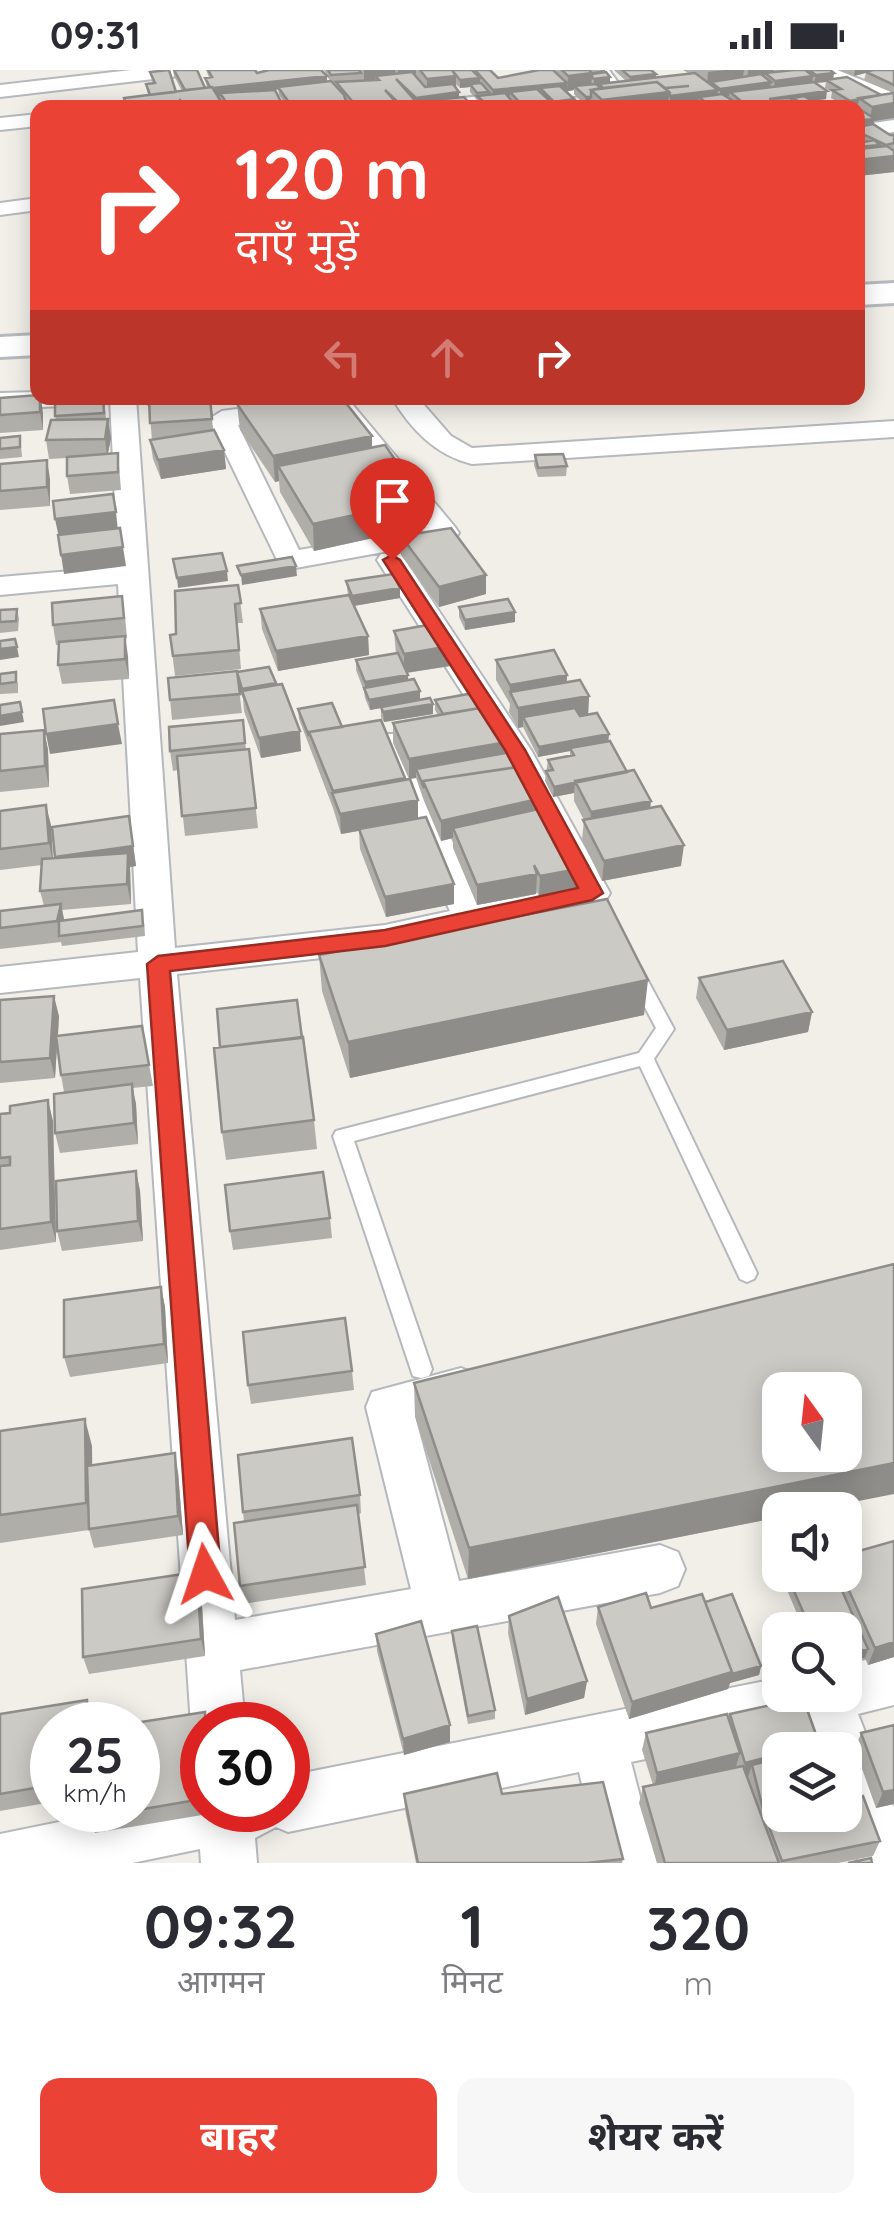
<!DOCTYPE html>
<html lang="hi">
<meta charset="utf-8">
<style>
body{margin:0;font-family:Quicksand,"Noto Sans Devanagari",sans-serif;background:#f7f7f7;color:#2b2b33;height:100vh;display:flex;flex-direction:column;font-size:38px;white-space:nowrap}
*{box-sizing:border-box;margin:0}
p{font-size:32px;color:#7c7c81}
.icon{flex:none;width:55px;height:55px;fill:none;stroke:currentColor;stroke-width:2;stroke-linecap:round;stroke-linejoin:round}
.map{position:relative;height:1793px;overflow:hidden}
.side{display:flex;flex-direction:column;background:#fff;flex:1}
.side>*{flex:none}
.guide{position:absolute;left:30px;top:30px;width:835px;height:305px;border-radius:20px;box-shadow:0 5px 25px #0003;background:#ea4335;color:#fff;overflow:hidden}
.needle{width:65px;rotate:345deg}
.tools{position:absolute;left:762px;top:1302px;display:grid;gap:20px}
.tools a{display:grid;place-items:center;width:100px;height:100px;border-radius:20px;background:#fff;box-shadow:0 5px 25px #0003;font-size:50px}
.speed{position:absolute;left:30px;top:1632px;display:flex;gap:20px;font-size:50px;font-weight:700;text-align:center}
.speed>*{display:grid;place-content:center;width:130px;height:130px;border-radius:50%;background:#fff;box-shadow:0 5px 25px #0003;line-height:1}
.speed small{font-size:25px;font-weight:400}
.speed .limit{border:15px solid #d22;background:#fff;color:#111}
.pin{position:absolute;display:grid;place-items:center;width:85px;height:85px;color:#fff;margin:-102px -42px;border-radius:50% 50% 50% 0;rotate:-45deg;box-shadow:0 0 10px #0007}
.pin .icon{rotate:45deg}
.me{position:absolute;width:110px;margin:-55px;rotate:355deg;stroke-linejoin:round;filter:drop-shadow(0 0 8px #0008)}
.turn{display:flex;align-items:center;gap:35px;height:210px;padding:0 40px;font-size:45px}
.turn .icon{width:130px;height:130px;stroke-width:2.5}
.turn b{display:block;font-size:70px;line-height:85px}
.lanes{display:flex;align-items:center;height:95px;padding:0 40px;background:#0003;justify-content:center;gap:50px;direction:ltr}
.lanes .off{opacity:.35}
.eta{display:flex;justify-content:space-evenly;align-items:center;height:170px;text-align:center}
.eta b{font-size:60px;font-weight:700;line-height:70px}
.primary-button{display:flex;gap:20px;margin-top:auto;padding:20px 40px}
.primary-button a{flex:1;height:115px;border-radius:20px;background:#ea4335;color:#fff;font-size:40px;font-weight:700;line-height:115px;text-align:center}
.primary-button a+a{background:#f7f7f7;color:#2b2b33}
.status{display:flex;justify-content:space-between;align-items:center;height:70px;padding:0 50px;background:#fff;direction:ltr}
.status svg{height:28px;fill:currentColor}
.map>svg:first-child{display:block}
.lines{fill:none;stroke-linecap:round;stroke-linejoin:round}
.lane-casing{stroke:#b5b8bc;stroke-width:4}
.street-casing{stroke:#b5b8bc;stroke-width:4}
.secondary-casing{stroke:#b6babf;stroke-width:6}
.lane{fill:#fff;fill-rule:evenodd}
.street{fill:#fff;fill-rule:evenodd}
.secondary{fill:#fff;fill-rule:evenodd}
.wall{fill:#afaea9}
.shaded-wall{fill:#8f8d8a}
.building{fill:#cccac5;stroke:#8f8d8a;stroke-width:2.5;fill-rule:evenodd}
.route{fill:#ea4335;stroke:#982c22;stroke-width:2.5}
</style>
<div class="status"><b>09:31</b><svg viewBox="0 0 49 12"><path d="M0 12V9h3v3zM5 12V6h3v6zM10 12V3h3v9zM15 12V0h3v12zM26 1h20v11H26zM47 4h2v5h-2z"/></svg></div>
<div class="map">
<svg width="894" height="1793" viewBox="0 0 894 1793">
<rect width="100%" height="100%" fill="#f1efe8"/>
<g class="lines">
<defs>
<path id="lane" d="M635,896L641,898L674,959L654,989L757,1203L754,1209L747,1212L740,1209L640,996L354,1071L432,1299L429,1306L421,1308L413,1306L333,1066L336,1061L639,983L656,958L626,902Z"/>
<path id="street" d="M131,0H188L179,6L0,27V15Z
M590,0H609L620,15L611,21L481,38H423L432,32L598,11Z
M812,0H837L894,23V36Z
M38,44V56L0,60V48Z
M894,50V62L858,67V55Z
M38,128V140L0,145V133Z
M38,322V328H76L63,336L0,339V323Z
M110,328H136L175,878L385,855L450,841L371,671L375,664H399L403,671L483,834L570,816L499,680L377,490L381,484H401L531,680L610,823L605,832L592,835L385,881L177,904L235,1550L411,1519L366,1337L372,1322L461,1298L477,1304L484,1318L477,1332L416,1350L459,1511L660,1475L678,1482L685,1499L678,1516L660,1523L240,1600L245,1655H202V1675L191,1655L140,908L0,923V897L138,882L118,514L0,525V507L118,497Z
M322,328H347L455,457L459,463L455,469L290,499L280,496L209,349L222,341ZM332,342L426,458L299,480L238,355Z
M392,328H418L451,366L472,378L894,351V367L472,394C435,385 411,359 392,328Z
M894,1583V1635L858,1644L894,1737V1793H859L841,1745H845V1680H818L809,1655L631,1692L657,1793H601L579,1702L288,1762L276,1757L255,1768L257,1793H201L200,1779L132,1793H0V1764L118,1740H138V1736L202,1723V1740H288V1706L780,1608V1625H845V1595Z"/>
<path id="secondary" d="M894,213V233L858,235V215Z
M38,265V285L0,287V267Z"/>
</defs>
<!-- lane casing -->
<use href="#lane" class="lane-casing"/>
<!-- street casing -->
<use href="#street" class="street-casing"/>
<!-- secondary casing -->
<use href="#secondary" class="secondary-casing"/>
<!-- lane -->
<use href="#lane" class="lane"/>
<!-- street -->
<use href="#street" class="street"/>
<!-- secondary -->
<use href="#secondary" class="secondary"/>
</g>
<!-- wall -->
<path class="wall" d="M173,0L205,18H207L205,8L209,7L206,0H255L257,3L265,0H322L327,12L330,11L324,0H490L498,8L532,1L531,0H605L610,13L626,11L614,0H651L656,4V8L690,4L683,0H774L773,2H776L774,0H830L833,9L881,25L893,23L864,10L866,3L854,6L840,0H894V48L874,51V54L890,65H894V102L858,106V38H847L831,28L832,22L825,18L826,12L815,13L826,29L812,31L817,38H593L590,35H585L574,24V20L566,22L574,29V34L577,38H481L477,34V30L470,22V17L460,18L456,14L459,28L469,38H443V32L418,36V38H351L346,31L348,38H288L279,25L278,19L264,21L284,38H125L124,28L148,25L146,14H153L150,2L176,22L182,21L174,6Z
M0,328L43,343V360L0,363Z
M104,328L106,349L111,368L108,384L118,383L121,420L70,424L67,406V388L49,389L46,370L56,350L55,346Z
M146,328H210L213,360L224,380L226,399L161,409L153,389L150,370H152L149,335L147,336Z
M237,334L372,366V378L423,430V457L314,481L280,422L279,411L275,412L240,360Z
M20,366L22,387L0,389V368Z
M535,385L567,396L566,406L538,407L534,395Z
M0,394L50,409V436L0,440Z
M401,466L486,505V524L439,537L401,485Z
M346,511L400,528L354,536L368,566L369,585L278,601L262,559L260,539L348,525Z
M238,515L243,553H237L241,599L175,606L170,565L176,564Z
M459,537L515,552L465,560L459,547Z
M17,539L19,549L18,561L0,563V540Z
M125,546L127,568H125L129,609L62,614L58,595V575H56L53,555Z
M394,561L450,596L407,603L408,610L420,630L433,634V644L384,652L381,647V638L370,640L365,628L364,621L356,600V590L396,584Z
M496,590L567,605V612L589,626L588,645L609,664L608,672L650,738L681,796L602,811L582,770L584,750L574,731V723L553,727L545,711L548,690L570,686V681L538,687L523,657L518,658L509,642L510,634L496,610Z
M0,604L18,613V623L0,624Z
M168,608L276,615L301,681L261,688L244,641L243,629L239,619L242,643L172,650Z
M435,630L480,638L507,683L546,737L577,819L539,826L536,820V824L477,835L453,778V768L441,771L424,731L416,708L409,709L393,673V653L438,645L435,640Z
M298,639L342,657L405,708L418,730V748L454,834L386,847L360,779L359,761L341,764L333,738L299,649Z
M243,650L246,680L249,679L258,758L185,766L178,700L173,701L170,681Z
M44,660L48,680L49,717L0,722V664Z
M0,741L51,755L53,788L132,766L136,796L130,797L131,834L62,840L64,850L144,851L145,866L62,876L61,872L0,879V841L44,836L40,821L42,795L0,800Z
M319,885L644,945L350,1008L322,921Z
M699,908L812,942L808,962L724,980L696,928Z
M0,930L59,946L58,966L142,956L153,1016L132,1018L136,1034L138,1074L60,1083L55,1063L64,1022L61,1005L57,972L55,1008L0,1013Z
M220,977L314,1050L317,1079L226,1090L222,1062Z
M0,1044L53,1051L56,1172L0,1180Z
M136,1101L140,1121L143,1171L62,1181L57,1161Z
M330,1148L332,1168L233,1180L230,1161Z
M161,1217L165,1237L168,1293L70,1307L64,1287Z
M352,1301L354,1320L251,1334L248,1315Z
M414,1313L780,1440V1447L468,1509L415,1347Z
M0,1361L92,1376V1395L178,1402L183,1465L94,1478L89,1460L0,1473Z
M360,1425L361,1443L358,1444L366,1515L243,1534L240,1516L244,1452L243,1442Z
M197,1502L201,1519L205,1586L89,1604L83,1587Z
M786,1505H845L894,1587L868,1595L865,1588L845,1560H804L784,1513Z
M705,1532L761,1596L759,1605L730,1613L728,1619L629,1649L596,1554L598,1537L651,1538Z
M509,1546L587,1611L584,1628L525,1645L508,1563Z
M452,1561L495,1640V1649L468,1654L452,1570Z
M376,1564L450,1655V1672L404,1685L377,1581Z
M0,1644L93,1646L52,1655V1732L0,1741Z
M730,1644L819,1673L816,1680L853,1729L880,1771L873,1786L838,1793H657L639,1733L643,1717L653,1715L642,1680L646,1663L728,1648Z
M202,1655V1740H214V1743L95,1763L89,1748Z
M894,1655V1734L876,1738L855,1679L861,1663Z
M404,1724H502L623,1789L622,1793H416L405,1740Z"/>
<!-- shaded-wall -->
<path class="shaded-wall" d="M364,0H395L396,8L375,6V10L364,11Z
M398,0H416V5L398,7Z
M605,0V7H592L591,18L574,16V20L567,21L568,6Z
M725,0H744L742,13L711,12L710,17H707L708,2Z
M748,0H774L772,9L765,3L764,11L747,13Z
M855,0H876L854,6Z
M834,3L833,11L826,10V12L814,13L816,5Z
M656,4V12L630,15V7Z
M327,6V14L211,27L210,19Z
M456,6V21L427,24V9Z
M813,6L812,14L774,19L775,11Z
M610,7V15L594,17V9Z
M480,8V16L470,14V17L460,18V10Z
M771,12L770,20L730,22L729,26L720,27V19Z
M567,13V21L545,23L540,18V24L510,22V26L492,28L493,20Z
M689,16L669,25L668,37L660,34V38H602V30Z
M718,20L717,28L699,27L698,30L670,34V26Z
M827,21L826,29L800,32L793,28L792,33L769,29Z
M459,22V30L443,29V32L418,36V38H402V36L416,34V28Z
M586,27H591L590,35H585Z
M574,29V37L554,38V32Z
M859,30L857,38H849L850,31Z
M551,32V38L547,36V38H536V34Z
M735,32L734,38L728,35V38H708L709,35Z
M894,33V48L874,51L873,57L861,59L863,50L870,49L872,37Z
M894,86V102L858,106V90Z
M41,328L43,343V360L40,342Z
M104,328L106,360L108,349L111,368L107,387L105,369L106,360Z
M372,366V392L278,396L279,411L275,412L273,386Z
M224,380L226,399L161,409L158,390Z
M47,390L50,409V436L47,417Z
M423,430V457L314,481L313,454Z
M116,442L118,461L59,468L55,449Z
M123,477L126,496L64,504L61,485Z
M296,496L297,506L242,515L241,505Z
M227,501L228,511L178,518L177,508Z
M486,505V524L439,537V517Z
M400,518V528L353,536L352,526Z
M515,542V552L465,560V550Z
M125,566L128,586L129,609L125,589Z
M368,566L369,585L278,601L276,581Z
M450,576V596L404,603V584Z
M17,577L19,587L0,590V579Z
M408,605V615L365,623V612Z
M567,605L566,625L510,622L509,635L510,615Z
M420,621V631L370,640L369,630Z
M589,626L588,646L523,647V657L518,658V638Z
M433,634V644L384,652L383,642Z
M22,642L24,652L0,656V646Z
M118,654L122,674L50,684L46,664Z
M44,660L48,680L49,717L45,696Z
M300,661L301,681L261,688L259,668Z
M609,664L608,674L570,678V681L538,687L539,677Z
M507,672L506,692L416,699V708L409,709V689Z
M405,708L406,728L334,726L333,721Z
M575,713L574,723L553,727L554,717Z
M547,727L546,747L453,758V768L441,771V751Z
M418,730V750L341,764L340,744Z
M651,731L649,751L590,763L591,742Z
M46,735L51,755L53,793L49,773Z
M129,746L136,796L130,797L131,834L127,814L59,807L55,787Z
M684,775L681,796L602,811L604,791Z
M578,799L577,819L539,826L540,806Z
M537,804L536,824L477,835V815Z
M454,814V834L386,847L385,827Z
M61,834L65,854L60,866L57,851Z
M648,910L644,945L350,1008L348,972Z
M54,926L59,946L55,1008L50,988Z
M812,942L808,962L724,980L727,960Z
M132,1014L136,1034L138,1074L134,1053Z
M48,1030L53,1051L56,1172L51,1152Z
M136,1101L140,1121L143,1171L138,1151Z
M161,1217L165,1237L168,1293L164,1274Z
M85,1349L92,1376L93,1459L86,1433Z
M175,1383L178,1402L183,1465L178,1446Z
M894,1393V1424L813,1440H780V1447L468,1509L469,1478Z
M197,1502L201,1519L205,1586L201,1569Z
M894,1572V1587L868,1595L875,1578Z
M868,1579L865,1588L845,1593V1585Z
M761,1596L759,1605L730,1613L728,1619L629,1649L632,1632L732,1602Z
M587,1611L584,1628L525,1645L527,1629Z
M87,1630L93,1646V1655H88Z
M450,1655V1672L404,1685L403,1669Z
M819,1673L816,1680H793Z
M740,1683L735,1700L654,1719L657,1703Z
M780,1684V1698L752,1695L748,1707L741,1709L745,1693Z
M894,1720V1734L876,1738L883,1722Z
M780,1744V1745H829L768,1754L765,1761L760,1763L765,1747Z"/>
<!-- building -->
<path class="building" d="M169,0L176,22L150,25L146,14L155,13L150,2Z
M174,0H197L205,18L185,20Z
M208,0H255L257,3L269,0H321L327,6L213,18L210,17L205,8L212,7Z
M328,0H359L361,3L331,5Z
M420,0H452L456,6L427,9Z
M452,0H472L480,8L460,10Z
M475,0H490L498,8L539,0H553L567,13L493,20Z
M562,0H589L592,3L568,6Z
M622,0H651L656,4L630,7Z
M794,0H805L813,6L775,11L765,3Z
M809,0H830L834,3L816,5Z
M873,0H894V15L866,2Z
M412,2L425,17L453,14L459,22L416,28L396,9L418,34L402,36L385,20L400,37L358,38L336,12L379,10L375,6Z
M606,2L610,7L594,9L592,7V4Z
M695,3L718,20L670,26L669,22L665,18L689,16L665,18L657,12L603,18L599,14Z
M761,4L771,12L720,19L711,12Z
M847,7L881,25L850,31L832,20L841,19L826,10Z
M331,11L344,25L348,38H293L278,17Z
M657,12L669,22L602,30L591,20Z
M814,12L827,21L769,29L790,28L802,36L792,38H733L728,35L752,33L742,32L730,22Z
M481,13L489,22L477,23L470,14Z
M596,14L601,18L591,20V27H586L574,16Z
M560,16L574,29L554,32L540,18Z
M212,17L225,38H184L180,30L179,31L184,38H127L124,28Z
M537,19L551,32L536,34L540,38H525L510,22Z
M275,20L284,38H230L220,23Z
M505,23L518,38H491L477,26Z
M894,23V33L872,37L859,28Z
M722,24L735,32L709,35L699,27Z
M804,26L817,34L806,36L793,28Z
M464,27L469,33H464L468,38H444L443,36L447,35L443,29Z
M696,29L707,37L665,38L660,34Z
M572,33L577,38H549L547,36Z
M858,40H861L875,49L863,50L858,47Z
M873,54L890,65H894V73L886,75L858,62V57Z
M874,70L880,75L858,77V73Z
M887,76L894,81V86L858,90V79Z
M38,325V328H40V342L0,345V328Z
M83,328H103L104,343L55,346V329Z
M149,328H210L212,349L150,353Z
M270,328H342L372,366L273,386L237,334Z
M108,349L105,369L46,370L51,350Z
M214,360L224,380L158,390L150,370Z
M20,366V377L0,379V368Z
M385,375L423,430L313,454L278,396Z
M118,383V402L67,406V387Z
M563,384L567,396L538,398L535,385Z
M47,390V417L0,421V394Z
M113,424L116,442L55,449L53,431Z
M120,458L123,477L61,485L58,465Z
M451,458L486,505L439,517L401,466Z
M222,483L227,501L177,508L173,489Z
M292,487L296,496L241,505L237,496Z
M393,504L400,518L352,526L346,511Z
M238,515L241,533L235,534L239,580L173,586L170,565L176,564L175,521Z
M349,525L368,566L276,581L260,539Z
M122,526L124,548L53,555L52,533Z
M508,529L515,542L465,550L459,537Z
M17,539L16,551L0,552V540Z
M439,553L450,576L404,584L394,561Z
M125,566V589L58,595L59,572Z
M15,569L17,577L0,579V571Z
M554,580L567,605L510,615L496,590Z
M398,583L408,605L365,612L356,590Z
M269,597L276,613L242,619L237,602Z
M237,601L240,624L170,630L168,608Z
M16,602V612L0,614V604Z
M414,609L420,621L369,630L364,618Z
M580,610L589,626L518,638L510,622Z
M282,614L300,661L259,668L242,621Z
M474,623L480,638L443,644L435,630Z
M430,628L433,634L383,642L381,637Z
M114,630L118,654L46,664L43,639Z
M20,632L22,642L0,646V635Z
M332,633L342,657L309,662V666L298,639Z
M492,636L507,672L409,689L393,653Z
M575,638L580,646L597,643L609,664L539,677L523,647Z
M243,650L245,673L170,681L169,657Z
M381,650L405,708L333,721L309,662Z
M44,660L45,696L0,701V664Z
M610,671L627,702L554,717L546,701L553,700L548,690L574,685L570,678Z
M249,679L256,738L182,746L177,686Z
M511,682L518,697L423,711L424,718L416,699Z
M530,695L547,727L441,751L423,711Z
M634,700L651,731L591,742L575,711Z
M410,709L418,730L340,744L332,723Z
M46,735L49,773L0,779V741Z
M661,736L684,775L604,791L583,750Z
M548,737L578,799L540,806L534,795L537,804L477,815L453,758Z
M129,746L133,776L55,787L52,757Z
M426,747L454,814L385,827L359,759Z
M128,783L127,814L40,821L42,789Z
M607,829L648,910L348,972L319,885Z
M61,834L57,851L0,858V841Z
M142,840L143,856L59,866V851Z
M783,891L812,942L727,960L699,908Z
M54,926L50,988L0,992V930Z
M297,930L302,968L220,977L217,939Z
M142,956L149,995L61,1005L56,966Z
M303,967L314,1050L222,1062L214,978Z
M132,1014L134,1053L55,1063L54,1024Z
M48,1030L51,1152L0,1159V1096L10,1095V1087L0,1088V1044L10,1043V1036Z
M136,1101L138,1151L57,1161L56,1111Z
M323,1102L330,1148L230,1161L225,1115Z
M894,1194V1393L469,1478L414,1313ZM780,1320H845V1385H780Z
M161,1217L164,1274L64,1287V1230Z
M345,1248L352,1301L248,1315L243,1262Z
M85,1349L86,1433L0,1445V1361Z
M352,1368L360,1425L243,1442L238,1385Z
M175,1383L178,1446L89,1459L87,1396Z
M357,1435L365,1497L240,1516L234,1453Z
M894,1471V1572L875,1578L842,1505H845V1485Z
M197,1502L201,1569L83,1587L82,1519Z
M787,1505H835L868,1579L845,1585V1560H811Z
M646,1523L651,1538L702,1524L732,1602L632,1632L598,1537Z
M732,1524L761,1596L732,1604V1602L705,1532Z
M558,1527L587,1611L527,1629L509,1546Z
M421,1551L450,1655L403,1669L376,1564Z
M477,1556L495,1640L468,1646L452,1561Z
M803,1628L819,1673L793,1680H780V1684L745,1693L730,1644Z
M87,1630L88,1655H52V1715L0,1724V1644Z
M205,1642V1655H202V1729L138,1740V1655H122Z
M727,1644L740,1683L657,1703L646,1663Z
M894,1655V1720L883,1722L861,1663Z
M837,1675L839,1680H816Z
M780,1688V1744L765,1747L752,1695Z
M743,1696L779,1793H665L643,1717Z
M845,1696L855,1724L845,1727Z
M497,1703L502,1724L603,1712L623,1789L587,1793H418L404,1724Z
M863,1726L880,1771L782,1791L768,1754L799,1745H845V1732Z
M89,1740H136L89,1748Z
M871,1788L872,1793H848Z"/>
<!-- route -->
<path class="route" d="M392,485L400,490L525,680L603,823L592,830L385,876L170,901L221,1504L216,1514L205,1519L194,1514L190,1504L147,894L158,886L385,860L578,818L505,680L383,490Z"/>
</svg>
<div class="tools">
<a><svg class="needle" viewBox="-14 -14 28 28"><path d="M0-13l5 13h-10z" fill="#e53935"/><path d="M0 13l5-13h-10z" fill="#7c7c81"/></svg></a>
<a><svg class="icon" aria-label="sound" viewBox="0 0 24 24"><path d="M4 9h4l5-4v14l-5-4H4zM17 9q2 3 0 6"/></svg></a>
<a><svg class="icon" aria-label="search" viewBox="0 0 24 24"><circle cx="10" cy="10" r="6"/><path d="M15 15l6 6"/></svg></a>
<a><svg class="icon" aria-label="layers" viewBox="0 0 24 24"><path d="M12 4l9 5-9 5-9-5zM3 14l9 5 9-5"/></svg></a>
</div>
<div class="speed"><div>25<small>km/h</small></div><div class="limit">30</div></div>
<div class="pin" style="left:392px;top:490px;background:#d93025"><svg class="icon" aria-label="arrive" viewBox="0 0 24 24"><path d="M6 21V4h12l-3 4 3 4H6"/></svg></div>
<svg class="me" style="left:205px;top:1504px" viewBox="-20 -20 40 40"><path d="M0-17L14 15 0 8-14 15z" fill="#ea4335" stroke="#fff" stroke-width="4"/></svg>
<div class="guide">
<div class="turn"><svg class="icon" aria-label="right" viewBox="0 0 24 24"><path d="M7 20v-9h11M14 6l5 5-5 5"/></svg><div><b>120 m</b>दाएँ मुड़ें</div></div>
<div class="lanes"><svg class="icon off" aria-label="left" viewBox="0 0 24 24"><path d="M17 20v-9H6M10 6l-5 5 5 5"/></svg><svg class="icon off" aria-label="ahead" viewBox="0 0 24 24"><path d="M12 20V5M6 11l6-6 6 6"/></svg><svg class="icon" aria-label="right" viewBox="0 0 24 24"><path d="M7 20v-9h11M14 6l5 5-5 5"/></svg></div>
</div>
</div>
<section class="side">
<div class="eta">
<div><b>09:32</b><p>आगमन</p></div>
<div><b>1</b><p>मिनट</p></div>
<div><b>320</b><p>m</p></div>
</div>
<div class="primary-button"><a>बाहर</a><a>शेयर करें</a></div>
</section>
